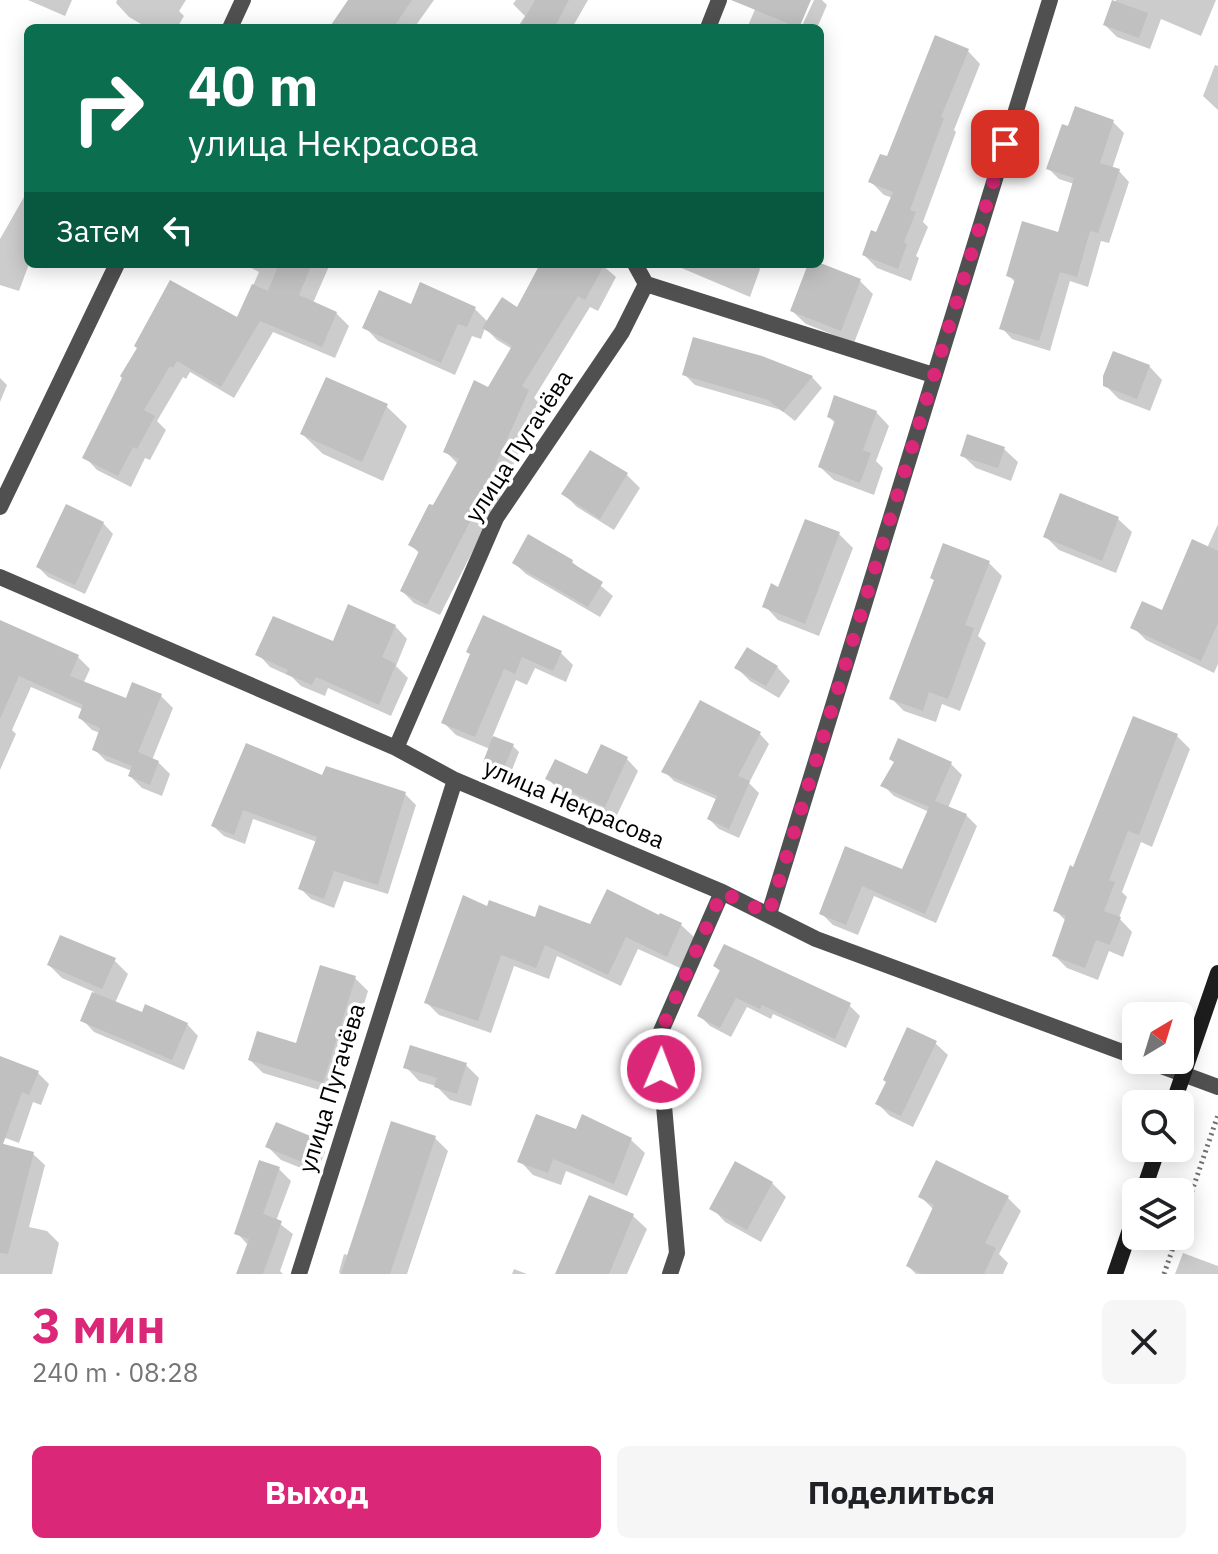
<!DOCTYPE html>
<html lang="ru">
<meta charset="utf-8">
<style>
body{margin:0;font-family:"IBM Plex Sans",sans-serif;background:#f6f6f6;color:#202124;height:100vh;display:flex;flex-direction:column;font-size:30px;white-space:nowrap}
*{box-sizing:border-box;margin:0}
p{font-size:26px;color:#757577}
.icon{flex:none;width:44px;height:44px;fill:none;stroke:currentColor;stroke-width:2;stroke-linecap:round;stroke-linejoin:round}
.map{position:relative;height:1274px;overflow:hidden}
.side{display:flex;flex-direction:column;background:#fff;flex:1}
.side>*{flex:none}
.hud{position:absolute;left:24px;top:24px;width:800px;height:244px;border-radius:12px;box-shadow:0 4px 20px #0003;background:#0b6e4f;color:#fff;overflow:hidden}
.needle{width:52px;rotate:38deg}
.buttons{position:absolute;left:1122px;top:1002px;display:grid;gap:16px}
.buttons a{display:grid;place-items:center;width:72px;height:72px;border-radius:12px;background:#fff;box-shadow:0 4px 20px #0003;font-size:40px}
.pin{position:absolute;display:grid;place-items:center;width:68px;height:68px;color:#fff;margin:-34px;border-radius:16px;box-shadow:0 4px 12px #0006}
.me{position:absolute;width:88px;margin:-44px;rotate:1deg;stroke-linejoin:round;filter:drop-shadow(0 0 6px #0008)}
.turn{display:flex;align-items:center;gap:28px;height:168px;padding:0 32px;font-size:36px}
.turn .icon{width:104px;height:104px;stroke-width:2.5}
.turn b{display:block;font-size:56px;line-height:68px}
.then{display:flex;align-items:center;height:76px;padding:0 32px;background:#0003;gap:16px;font-size:30px}
.round{display:grid;place-items:center;flex:none;width:84px;height:84px;border-radius:12px;background:#f6f6f6}
.headline{display:flex;align-items:center;justify-content:space-between;height:136px;padding:0 32px}
h1{font-size:48px;font-weight:700;line-height:60px;color:#db2777}
.primary-button{display:flex;gap:16px;margin-top:auto;padding:16px 32px}
.primary-button a{flex:1;height:92px;border-radius:12px;background:#db2777;color:#fff;font-size:32px;font-weight:700;line-height:92px;text-align:center}
.primary-button a+a{background:#f6f6f6;color:#202124}
.map>svg:first-child{display:block}
.shadow{fill:#0003}
.building{fill:#c0c0c0}
.lines{fill:none;stroke-linecap:round;stroke-linejoin:round}
.path{stroke:#727272;stroke-width:5;stroke-dasharray:2 4;stroke-linecap:butt}
.street{stroke:#505050;stroke-width:16}
.secondary{stroke:#1d1d1d;stroke-width:16}
.route{stroke:#db2777;stroke-width:14;stroke-dasharray:0 25.2}
.labels{text-anchor:middle;stroke-width:7;stroke-linejoin:round;paint-order:stroke}
.street-label{font-size:24px;fill:#000;stroke:#fff}
</style>
<div class="map">
<svg width="1218" height="1274" viewBox="0 0 1218 1274">
<rect width="100%" height="100%" fill="#fff"/>
<!-- shadow -->
<path class="shadow" d="M28,0H72L65,16Z
M117,0H186L179,11L184,16L177,28H148L129,17L116,3Z
M350,0H434L414,28H331Z
M516,0H588L572,28H517L525,16L513,4Z
M759,0H809L797,28H747Z
M814,0H822L827,5L817,28H801Z
M1116,0H1216L1201,36L1161,19L1150,49L1117,37L1105,25Z
M968,51L980,64L954,130L956,132L923,222L928,227L916,256L919,258L911,281L877,268L864,255L878,235L893,198L884,195L871,182Z
M1215,65L1218,66V110L1203,96Z
M1076,109L1113,122L1124,133L1112,169L1119,171L1129,182L1109,243L1101,241L1088,287L1070,281L1050,351L1012,339L1002,328L1016,283L1008,275L1059,234L1074,184L1059,179L1048,168Z
M28,190L29,264L19,291L0,285V239Z
M244,264H330L313,303L336,313L349,326L335,358L273,332L234,398L190,372L186,379L183,377L157,421L166,430L150,460L145,458L131,487L97,470L85,457L124,378L238,320L259,272Z
M542,264H601L616,277L598,311L590,307L534,398L540,404L500,495L501,496L440,615L414,603L402,591L420,554L410,544L458,464L445,451L489,390L512,349L497,340L485,328L481,339L472,336L455,375L378,341L365,327L412,307L475,309L488,322L518,310Z
M672,264H756L760,269L750,297Z
M810,264H818L860,281L873,294L854,343L806,324L792,311Z
M1149,366L1162,380L1150,411L1119,399L1105,385Z
M684,374L812,377L822,388L795,421L781,410L695,385Z
M0,378L7,385L0,402Z
M386,406L407,426L383,481L323,454L302,434Z
M876,412L889,426L876,461L883,468L874,495L834,480L820,467L836,424L829,417Z
M1004,449L1018,462L1011,481L976,468L962,455Z
M627,475L640,488L614,530L577,507L564,494Z
M1118,519L1132,532L1116,573L1059,550L1046,537Z
M103,523L113,534L85,594L48,577L38,567Z
M1218,524V664L1214,673L1146,640L1133,627L1164,612L1207,548Z
M839,534L853,548L819,636L778,620L765,606Z
M572,562L613,596L600,617L526,574L514,563Z
M989,563L1002,576L978,636L986,643L960,711L942,704L936,722L904,711L891,698L935,581L932,578Z
M395,626L407,639L396,666L408,678L391,716L328,688L325,696L301,686L292,677L270,667L258,654L334,643Z
M0,627L78,657L90,669L83,684L127,701L161,696L173,708L152,760L158,762L170,774L162,796L142,788L130,776L132,771L106,761L94,749L100,733L92,730L80,718L84,710L31,687L12,730L16,734L0,770Z
M561,653L573,665L566,682L535,668L527,685L516,680L492,738L513,746L519,752L510,775L491,768L485,762L490,749L456,735L443,722L472,655Z
M777,667L790,681L779,698L750,681L737,668Z
M760,734L769,744L749,783L759,793L739,838L719,829L709,819L718,800L674,781L664,771Z
M1177,736L1190,749L1152,847L1141,842L1122,892L1127,897L1119,918L1132,932L1123,957L1109,951L1098,980L1067,968L1054,955L1066,921L1055,910L1074,869Z
M248,745L323,778L405,794L416,805L388,894L344,881L334,908L311,899L300,888L317,842L253,819L245,844L224,836L213,826Z
M627,759L638,771L616,817L559,790L548,779L588,777Z
M951,764L962,775L948,808L966,815L977,826L936,923L874,896L858,935L833,925L822,914L846,849L903,872L929,812L894,796L883,785Z
M488,908L536,919L591,927L661,915L681,925L694,937L680,968L638,949L621,986L557,956L549,979L514,966L491,1033L439,1015L426,1002Z
M114,960L128,974L115,1003L143,1014L187,1024L198,1036L184,1070L94,1032L83,1020L94,992L62,978L49,965Z
M715,966L849,1005L860,1016L846,1048L773,1014L771,1019L747,1007L731,1037L710,1026L699,1015L721,972Z
M355,978L368,991L336,1095L263,1073L250,1060L297,1045Z
M935,1043L948,1055L913,1127L890,1116L878,1104Z
M0,1058L38,1073L49,1084L41,1105L33,1102L19,1143L0,1136Z
M466,1065L479,1078L471,1106L450,1100L436,1086L419,1081L406,1067Z
M577,1132L631,1140L645,1153L627,1196L566,1171L561,1185L533,1175L520,1161Z
M312,1138L325,1152L316,1174L281,1160L268,1147Z
M435,1138L448,1151L407,1274H340L339,1272L344,1254L350,1256Z
M0,1145L33,1154L45,1165L29,1227L47,1231L59,1243L52,1274H0Z
M279,1169L291,1181L276,1221L293,1234L280,1271L283,1274H238L248,1245L237,1233Z
M772,1183L786,1197L761,1242L725,1222L712,1208Z
M920,1196L1008,1198L1021,1211L999,1254L1008,1263L1003,1274H916L908,1266L934,1210Z
M633,1216L647,1229L627,1274H557Z
M1183,1253L1218,1266V1274H1175Z
M514,1269L527,1274H512Z"/>
<!-- building -->
<path class="building" d="M348,0H412L393,28H329Z
M535,0H569L554,28H519Z
M731,0H811L799,28Z
M1112,0L1148,13L1139,38L1103,25Z
M935,35L969,49L941,117L944,118L910,210L916,212L904,242L907,244L898,269L862,255L871,230L876,232L893,192L868,182L880,154L887,156Z
M1075,106L1114,120L1100,163L1120,169L1098,233L1090,231L1077,277L1060,272L1039,341L999,329L1015,279L1006,276L1022,221L1058,232L1074,178L1046,169L1062,124L1068,126Z
M279,264H312L299,295L337,312L322,347L260,321L221,387L177,361L173,368L170,366L144,410L155,416L137,449L133,447L118,476L82,458L122,378L120,376L137,348L134,346L170,280L237,317L252,284L268,291Z
M540,264H605L585,300L578,296L522,386L529,390L488,482L490,483L427,605L400,591L419,551L408,545L429,504L433,505L459,459L443,452L474,380L488,387L512,346L482,328L502,297L517,307Z
M808,264H823L861,279L841,331L790,311Z
M420,282L476,307L467,327L458,324L441,363L362,328L379,290L411,304Z
M693,337L762,356L813,376L783,412L768,400L682,375Z
M1113,351L1150,365L1137,399L1103,386V376Z
M326,377L388,404L362,462L300,434Z
M834,395L877,411L863,450L871,453L860,483L818,467L835,420L827,417Z
M967,434L1005,447L998,468L960,456Z
M590,450L628,473L600,519L561,494Z
M1060,493L1119,517L1102,561L1043,537Z
M66,504L104,522L75,585L36,567Z
M805,519L840,532L805,624L762,607L771,583L778,587Z
M528,534L573,560L572,563L603,582L588,607L512,563Z
M1192,539L1218,551V623L1201,661L1130,628L1142,601L1162,610Z
M943,543L990,561L965,625L974,628L948,699L929,692L923,711L889,699L934,580L930,578Z
M348,604L396,625L382,657L396,664L379,705L316,677L312,685L286,674L288,670L255,655L273,616L333,641Z
M483,615L562,651L553,671L522,657L515,674L504,669L475,737L441,723L470,654L466,652Z
M0,620L79,655L70,676L126,698L132,682L162,694L138,752L159,761L150,785L128,776L132,766L92,750L100,728L78,718L83,705L19,676L0,719Z
M747,647L778,666L766,686L734,668Z
M700,700L761,732L738,776L750,781L729,829L707,819L717,796L661,772Z
M1133,716L1178,734L1139,835L1128,831L1109,880L1115,882L1104,911L1121,917L1110,945L1096,940L1085,968L1052,956L1066,916L1053,911L1070,865L1073,867Z
M493,736L514,744L503,770L483,762Z
M898,738L952,762L935,801L967,814L925,914L862,886L846,925L819,914L845,846L902,869L929,807L880,786L894,762L889,759Z
M246,743L322,775L326,766L406,792L378,885L334,871L324,899L298,889L317,837L243,810L234,835L211,826Z
M601,744L628,757L605,807L545,779L555,759L587,774Z
M607,889L659,915L660,913L682,923L667,957L626,937L608,975L545,945L536,968L501,955L478,1021L424,1003L463,895L487,906L489,900L535,917L539,905L590,924Z
M60,935L116,958L102,989L47,965Z
M724,944L851,1003L835,1039L762,1005L760,1009L736,998L720,1028L697,1016L720,970L713,966Z
M320,965L356,976L323,1083L248,1060L257,1031L296,1043Z
M92,992L142,1012L145,1004L188,1023L172,1060L80,1021Z
M907,1027L937,1041L901,1116L875,1104L886,1082L883,1080Z
M410,1045L467,1063L457,1094L434,1087L437,1078L403,1068Z
M0,1056L39,1071L29,1095L22,1092L3,1144L0,1143Z
M536,1114L576,1129L582,1114L632,1138L614,1184L553,1159L548,1173L517,1162Z
M391,1121L436,1136L390,1274H341Z
M276,1122L313,1137L302,1162L265,1147Z
M0,1143L34,1152L8,1254L0,1253Z
M259,1160L280,1167L263,1214L282,1221L263,1274H236L249,1239L234,1234Z
M936,1160L1009,1196L985,1243L996,1248L984,1274H922L906,1266L934,1205L918,1197Z
M735,1161L773,1182L747,1230L709,1209Z
M589,1195L634,1214L609,1274H555Z"/>
<g class="lines">
<!-- path -->
<path class="path" d="M1180,1226L1218,1115
M1164,1274L1177,1236"/>
<!-- street -->
<path class="street" d="M230,28L243,0
M708,28L719,0
M646,284L933,375
M0,507L117,264
M0,577L396,748L455,780L722,892L816,939L1136,1057
M396,748L496,518L622,332L646,284L635,264
M769,914L1050,0
M1145,1060L1218,1087
M299,1274L455,780
M670,1274L677,1253L658,1038L722,892"/>
<!-- secondary -->
<path class="secondary" d="M1173,1104L1218,973
M1143,1192L1158,1148
M1115,1274L1136,1212"/>
</g>
<g class="lines">
<!-- route -->
<path class="route" d="M661,1069L658,1038L722,892L769,914L1005,144"/>
</g>
<g class="labels">
<!-- street labels -->
<g class="street-label">
<text transform="translate(519 446) rotate(-57)" y="8">улица Пугачёва</text>
<text transform="translate(574 804) rotate(23)" y="8">улица Некрасова</text>
<text transform="translate(332 1088) rotate(-73)" y="8">улица Пугачёва</text>
</g>
</g>
</svg>
<div class="buttons">
<a><svg class="needle" viewBox="-14 -14 28 28"><path d="M0-13l5 13h-10z" fill="#e53935"/><path d="M0 13l5-13h-10z" fill="#757577"/></svg></a>
<a><svg class="icon" aria-label="search" viewBox="0 0 24 24"><circle cx="10" cy="10" r="6"/><path d="M15 15l6 6"/></svg></a>
<a><svg class="icon" aria-label="layers" viewBox="0 0 24 24"><path d="M12 4l9 5-9 5-9-5zM3 14l9 5 9-5"/></svg></a>
</div>
<div class="pin" style="left:1005px;top:144px;background:#d93025"><svg class="icon" aria-label="arrive" viewBox="0 0 24 24"><path d="M6 21V4h12l-3 4 3 4H6"/></svg></div>
<svg class="me" style="left:661px;top:1069px" viewBox="-20 -20 40 40"><circle r="17" fill="#db2777" stroke="#fff" stroke-width="3"/><path d="M0-11L8 9 0 5-8 9z" fill="#fff"/></svg>
<div class="hud">
<div class="turn"><svg class="icon" aria-label="right" viewBox="0 0 24 24"><path d="M7 20v-9h11M14 6l5 5-5 5"/></svg><div><b>40 m</b>улица Некрасова</div></div>
<div class="then">Затем<svg class="icon" aria-label="left" viewBox="0 0 24 24"><path d="M17 20v-9H6M10 6l-5 5 5 5"/></svg></div>
</div>
</div>
<section class="side">
<div class="headline"><div><h1>3 мин</h1><p>240 m · 08:28</p></div><a class="round"><svg class="icon" aria-label="close" viewBox="0 0 24 24"><path d="M6 6l12 12M18 6L6 18"/></svg></a></div>
<div class="primary-button"><a>Выход</a><a>Поделиться</a></div>
</section>
